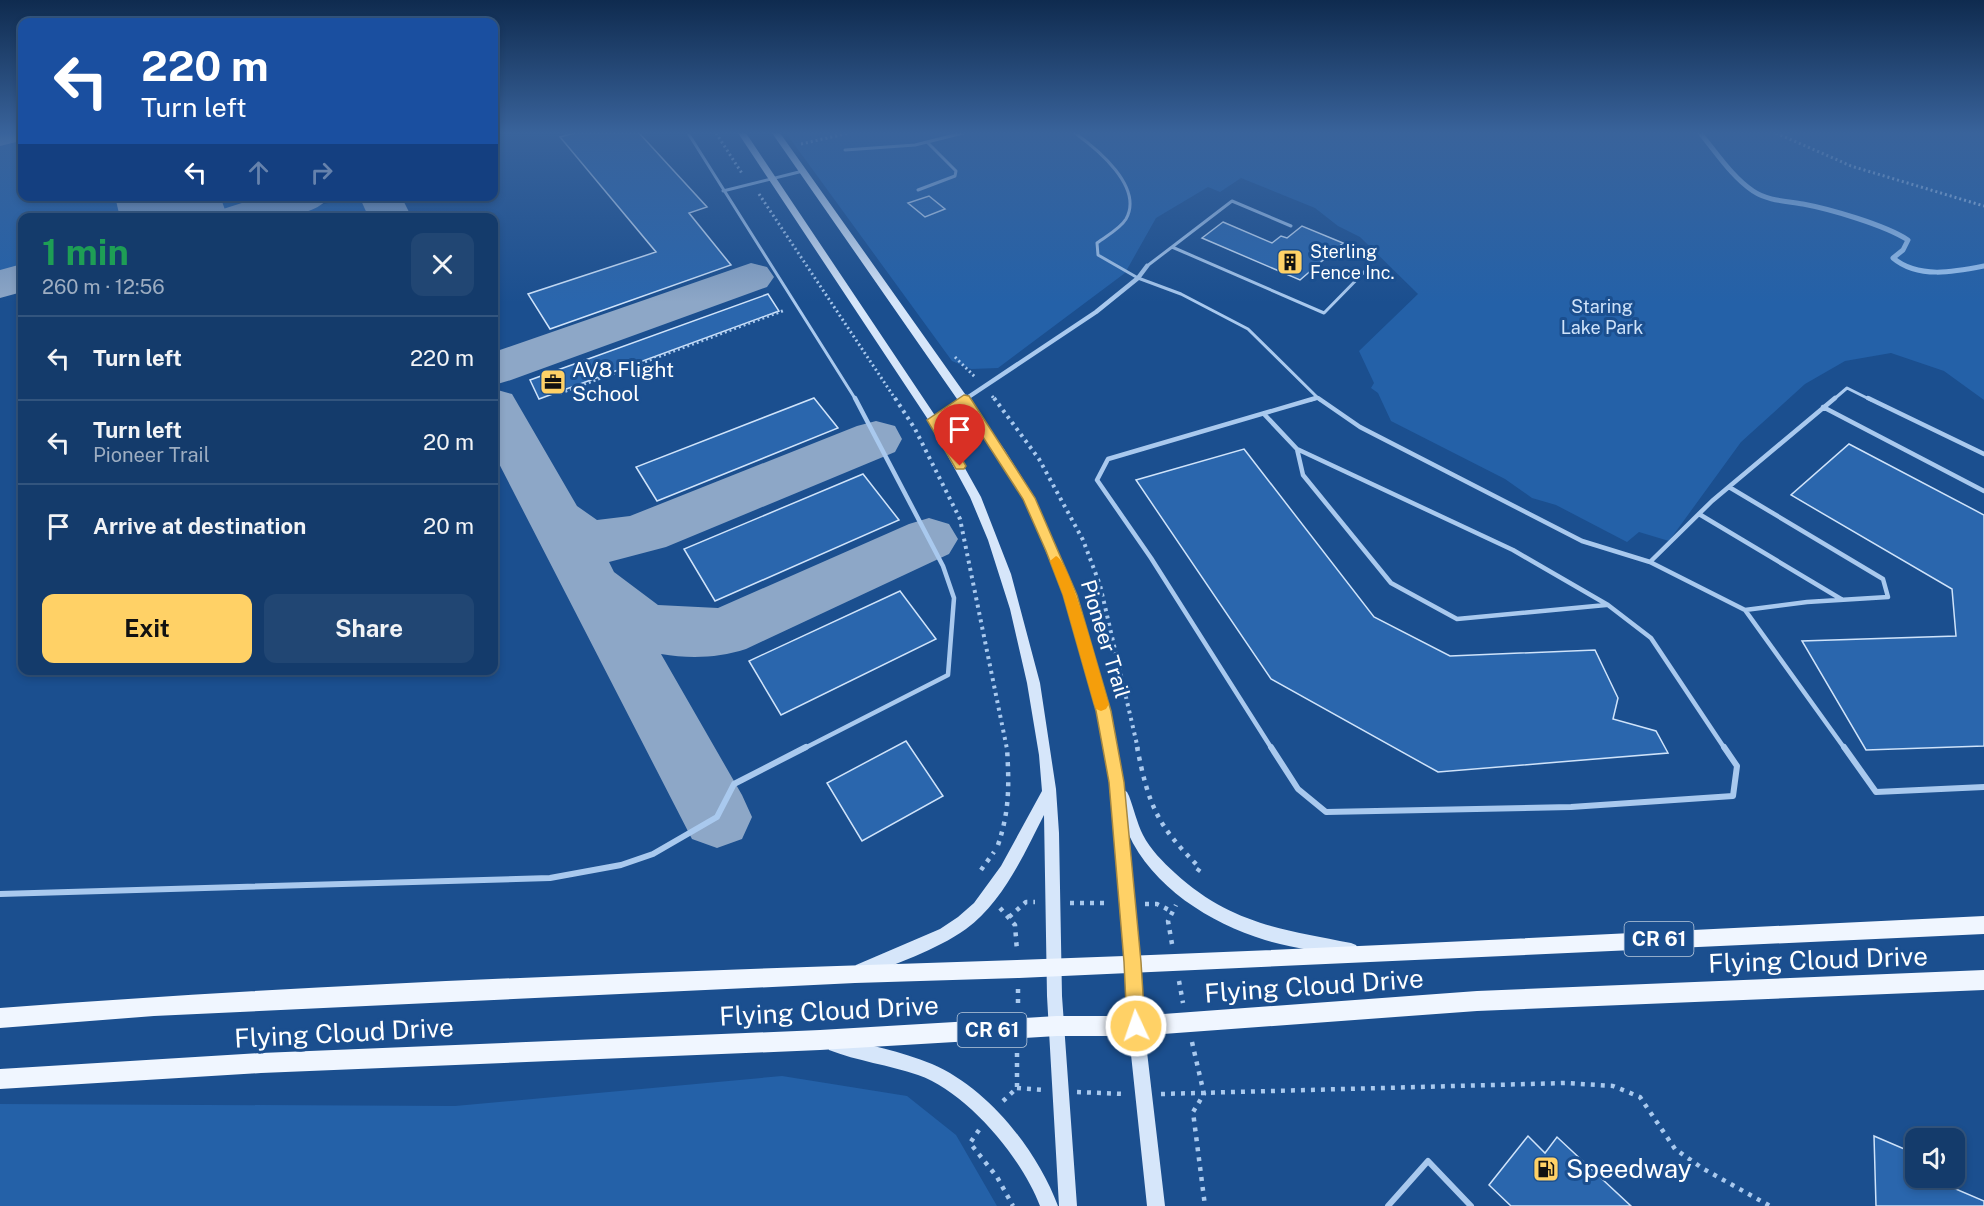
<!DOCTYPE html>
<meta charset="utf-8">
<style>
body{margin:0;font-family:"Public Sans",sans-serif;background:#214673;color:#f1f3f6;height:100vh;display:flex;flex-direction:column;font-size:22px;white-space:nowrap}
*{box-sizing:border-box;margin:0}
p{font-size:20px;color:#9dadc1}
.icon{flex:none;width:33px;height:33px;fill:none;stroke:currentColor;stroke-width:2;stroke-linecap:round;stroke-linejoin:round}
.map{position:relative;flex:1;overflow:hidden}
.panel{position:absolute;left:18px;top:213px;width:480px;height:462px;display:flex;flex-direction:column;background:#143b6b;border-radius:12px;box-shadow:0 3px 9px #0003,0 0 0 2px #33557e}
.panel>*{flex:none}
.guide{position:absolute;left:18px;top:18px;width:480px;height:183px;border-radius:12px;box-shadow:0 3px 9px #0003,0 0 0 2px #33557e;background:#1a4fa0;color:#fff;overflow:hidden}
.controls{position:absolute;left:1905px;top:1128px;display:grid;gap:12px}
.controls a{display:grid;place-items:center;width:60px;height:60px;border-radius:12px;background:#143b6b;box-shadow:0 3px 9px #0003,0 0 0 2px #33557e;font-size:30px}
.pin{position:absolute;display:grid;place-items:center;width:51px;height:51px;color:#fff;margin:-62px -26px;border-radius:50% 50% 50% 0;rotate:-45deg;box-shadow:0 0 6px #0007}
.pin .icon{rotate:45deg}
.me{position:absolute;width:66px;margin:-33px;rotate:357deg;stroke-linejoin:round;filter:drop-shadow(0 0 4px #0008)}
.turn{display:flex;align-items:center;gap:21px;height:126px;padding:0 24px;font-size:27px}
.turn .icon{width:78px;height:78px;stroke-width:2.5}
.turn b{display:block;font-size:42px;line-height:51px}
.lanes{display:flex;align-items:center;height:57px;padding:0 24px;background:#0003;justify-content:center;gap:30px;direction:ltr}
.lanes .off{opacity:.35}
.round{display:grid;place-items:center;flex:none;width:63px;height:63px;border-radius:12px;background:#214673}
.overview{display:flex;align-items:center;justify-content:space-between;height:102px;padding:0 24px}
h1{font-size:36px;font-weight:700;line-height:45px;color:#1e9e55}
.action{display:flex;gap:12px;margin-top:auto;padding:12px 24px}
.action a{flex:1;height:69px;border-radius:12px;background:#ffd166;color:#111;font-size:24px;font-weight:700;line-height:69px;text-align:center}
.action a+a{background:#214673;color:#f1f3f6}
ul{padding:0;list-style:none}
li{display:flex;align-items:center;gap:18px;height:84px;padding:0 24px;border-top:2px solid #33557e}
li div{flex:1}
li b{display:block;font-size:22px}
li em{font-style:normal}
.map>svg:first-child{display:block}
.green{fill:#2461a8}
.lines{fill:none;stroke-linecap:round;stroke-linejoin:round}
.stream{stroke:#9cc4f0;stroke-width:5}
.taxiway{fill:#8da7c7;fill-rule:evenodd}
.runway{fill:#8da7c7;fill-rule:evenodd}
.building{fill:#2a66ad;stroke:#cfe3fa;stroke-width:1.5}
.path-far2{stroke:#a9c9ee;stroke-width:3;stroke-dasharray:2 3;stroke-linecap:butt}
.path-far1{stroke:#a9c9ee;stroke-width:4;stroke-dasharray:3 4.5;stroke-linecap:butt}
.path{stroke:#a9c9ee;stroke-width:4.5;stroke-dasharray:4 6;stroke-linecap:butt}
.service-far2{stroke:#a9c9ee;stroke-width:3}
.service-far1{stroke:#a9c9ee;stroke-width:4.5}
.service{stroke:#a9c9ee;stroke-width:6}
.minor-far1{stroke:#a9c9ee;stroke-width:4.5}
.minor{stroke:#a9c9ee;stroke-width:6}
.secondary{fill:#d6e6fa;fill-rule:evenodd}
.primary{fill:#f0f6ff;fill-rule:evenodd}
.route{fill:#ffd166;stroke:#a68842;stroke-width:1.5}
.slow{fill:#f59e0b}
.labels{text-anchor:middle;stroke-width:6;stroke-linejoin:round;paint-order:stroke}
.far-poi-label{font-size:18px;fill:#fff;stroke:#1b4f8f;text-anchor:start}
.far-park-label{font-size:18px;fill:#cfe3fa;stroke:#1b4f8f}
.shield{fill:#1b4f8f;stroke:#bbcadd;stroke-width:1.5}
.shield-label{font-size:20px;font-weight:bold;fill:#fff}
.poi-label{font-size:21px;fill:#fff;stroke:#1b4f8f;text-anchor:start}
.street-label{font-size:21px;fill:#fff;stroke:#1b4f8f}
.near-street-label{font-size:26px;fill:#fff;stroke:#1b4f8f}
.near-poi-label{font-size:26px;fill:#fff;stroke:#1b4f8f;text-anchor:start}
</style>
<div class="map">
<svg width="1984" height="1206" viewBox="0 0 1984 1206">
<rect width="100%" height="100%" fill="#1b4f8f"/>
<!-- green -->
<path class="green" d="M786,133H1984V400L1944,371L1891,353L1845,361L1805,384L1741,442L1669,541L1639,532L1627,542L1556,505L1532,498L1505,479L1391,421L1378,393L1371,388L1374,383L1359,351L1418,294L1360,237L1338,226L1315,208L1241,178L1220,192L1208,187L1156,218L1125,273L998,368L971,369L952,361Z
M22,134V196L138,197L144,217L22,218V270L0,276V140Z
M202,197V196L289,197C264,203 230,219 205,206Z
M341,200C357,200 368,202 376,217H270Z
M782,1076L907,1096L956,1135L997,1206H0V1104L455,1106Z"/>
<g class="lines">
<!-- stream -->
<path class="stream" d="M1700,133C1716,152 1732,177 1753,191C1768,201 1786,201 1803,204C1830,209 1885,225 1908,240L1903,250L1893,258C1918,279 1954,272 1984,266"/>
<!-- taxiway -->
<path class="taxiway" d="M0,133H22L20,141L0,146Z
M264,196H330C312,223 247,218 217,218L223,209Z
M359,196H401L412,218H369Z
M751,263L767,267L774,277L767,287L511,380L494,385V352Z
M22,264V292L0,298V270Z
M494,389L512,394L577,506L597,520L630,516L857,426L876,421L895,426L902,439L895,452L666,547L609,562L614,572L658,605L718,608L909,524L929,518L949,524L958,539L949,554L746,649C718,658 690,659 661,654L742,795L752,817L742,839L717,848L692,839L494,454Z"/>
<!-- runway -->
<path class="runway" d="M115,196H220L228,218H120Z"/>
</g>
<!-- building -->
<path class="building" d="M575,133H639L707,207L689,213L731,265L550,329L528,294L656,252L560,137Z
M929,196L945,209L925,217L908,203Z
M1223,222L1272,243L1281,236L1287,238L1302,226L1343,243L1300,280L1202,238Z
M768,294L779,311L539,399L530,380Z
M814,398L838,428L657,501L636,467Z
M1849,444L1984,515V746L1866,750L1802,641L1956,636L1952,589L1791,495Z
M1244,449L1374,617L1450,656L1595,650L1618,698L1613,719L1656,731L1668,753L1438,772L1271,679L1136,480Z
M863,474L899,520L715,601L684,549Z
M900,591L936,639L781,715L749,661Z
M906,741L943,796L862,841L827,783Z
M1528,1136L1545,1153L1557,1137L1631,1206H1511L1489,1185Z
M1874,1136L1916,1154V1178H1930L1984,1201V1206H1876Z"/>
<g class="lines">
<!-- path-far2 -->
<path class="path-far2" d="M716,133L743,175
M1776,133L1851,166L1984,206
M801,144L849,133
M759,194L896,400
M955,357L975,377
M557,392L558,394L785,310
M992,396L995,400"/>
<!-- path-far1 -->
<path class="path-far1" d="M895,398L915,429L960,519L1007,749
M994,398L1039,459L1083,540L1100,585L1138,749"/>
<!-- path -->
<path class="path" d="M1137,747C1149,807 1157,825 1200,868L1194,876
M998,845C1010,809 1009,785 1007,747
M981,870L994,852
M1070,903H1110
M1145,904H1157L1173,912
M1000,908L1015,925L1017,951
M1009,917L1026,902H1035
M1172,944L1168,921L1176,905
M1179,981L1183,1003
M1018,989V1008
M1192,1042L1204,1094L1193,1112L1205,1206
M1017,1088L1043,1090
M1077,1092L1124,1094
M1161,1094L1565,1083L1613,1086L1640,1097L1675,1149L1702,1168L1770,1206
M1003,1101L1017,1088V1049
M979,1130L970,1143L997,1177L1013,1206"/>
<!-- service-far2 -->
<path class="service-far2" d="M688,133L856,400
M1075,133C1097,149 1144,187 1126,219C1120,229 1106,236 1097,243L1098,255L1138,278L1181,294L1248,329L1320,400
M845,150L915,145L963,133
M918,190L955,176L956,171L927,142
M723,191L803,171
M1172,247L1232,201L1291,226
M1147,266L1172,247L1324,313L1368,268
M1311,400L1317,398
M1833,400L1847,388L1871,400"/>
<!-- service-far1 -->
<path class="service-far1" d="M1318,398L1360,427L1582,541L1650,562L1745,610L1845,749
M1868,398L1984,454
M1823,407L1984,491
M1264,414L1297,449L1513,550L1608,605L1651,638L1725,749
M1297,449L1303,475L1391,583L1457,619L1606,605
M1729,487L1883,579L1888,597L1807,602L1745,610
M1699,514L1841,599
M1650,562L1712,501L1835,398
M803,749L948,675L954,598L943,566L855,398
M1272,749L1151,558L1097,480L1108,459L1316,398"/>
<!-- service -->
<path class="service" d="M1271,747L1298,789L1326,812L1571,807L1733,796L1737,766L1724,747
M1844,747L1876,792L1984,787
M0,894L550,878L621,865L653,854L717,817L734,784L806,747
M1388,1206L1428,1161L1471,1206"/>
<!-- minor-far1 -->
<path class="minor-far1" d="M964,400L1096,312L1138,278L1147,266"/>
<!-- minor -->
<path class="minor" d="M933,420L966,398"/>
<!-- secondary -->
<path class="secondary" d="M738,133H746L938,420L981,497L1011,574L1040,683L1056,789L1059,833L1062,996L1077,1206H1059L1047,996L1044,815C1024,854 1003,902 966,929C935,951 896,963 861,978L856,975L853,970L856,965L940,929L958,917L974,903L1001,866L1042,791L1039,755L1027,683L1010,609L988,540L970,497L929,421Z
M772,133H780L1004,449L1035,498L1076,595L1109,711L1124,790L1127,792L1129,796C1134,809 1137,823 1143,835C1150,849 1163,862 1175,873C1231,924 1281,929 1351,943L1356,945L1359,950L1356,955L1351,957C1322,952 1293,948 1265,940C1210,923 1152,887 1128,833L1141,962L1144,1026L1165,1206H1147L1128,1026L1125,962L1109,782L1097,711L1064,595L1024,499L996,455Z
M835,1036C867,1045 901,1051 932,1064C988,1088 1037,1150 1058,1206H1040C1022,1158 967,1092 918,1075C889,1065 857,1061 829,1050L827,1044L829,1038Z"/>
<!-- primary -->
<path class="primary" d="M1984,916V934L1019,978L855,983L154,1016L0,1028V1008C338,982 678,971 1017,960C1339,949 1662,931 1984,916Z
M1984,970V990L1477,1011L1136,1036H1057L820,1050L261,1073L0,1089V1069L261,1053L820,1030L1057,1016H1136L1477,991Z"/>
</g>
<!-- sky -->
<linearGradient id="sky" x2="0" y2="1"><stop stop-color="#0f2b4f"/><stop offset="0.44" stop-color="#39639b"/><stop offset="1" stop-color="#39639b" stop-opacity="0"/></linearGradient>
<rect width="1984" height="302" fill="url(#sky)"/>
<!-- route -->
<path class="route" d="M964,395L969,396L1035,498L1077,595L1111,711L1124,782L1141,962L1145,1026L1142,1032L1136,1035L1129,1032L1127,1026L1124,962L1109,782L1096,711L1063,595L1046,551L1023,499L963,406L940,421L966,466L964,469H956L927,420Z"/>
<!-- slow -->
<path class="slow" d="M1056,556C1071,561 1102,683 1109,704L1106,709L1101,711L1096,709L1094,704L1063,595L1050,561Z"/>
<!-- icons -->
<defs>
<symbol id="building-square" viewBox="-11 -11 22 22"><rect x="-9" y="-9" width="18" height="18" rx="4" fill="#ffd166" stroke="#1b4f8f"/><path d="M-4-6H4V6H1V3H-1V6H-4ZM-2.5-4.3h1.7v1.8h-1.7ZM.8-4.3h1.7v1.8H.8ZM-2.5-1h1.7V.8h-1.7ZM.8-1h1.7V.8H.8Z" fill="#111"/></symbol>
<symbol id="office-square" viewBox="-11 -11 22 22"><rect x="-9" y="-9" width="18" height="18" rx="4" fill="#ffd166" stroke="#1b4f8f"/><path d="M-6-3h4V-5.5h4V-3h4V5H-6ZM-1-4.5V-3h2v-1.5ZM-6 0V1H6V0Z" fill="#111"/></symbol>
<symbol id="fuel-square" viewBox="-11 -11 22 22"><rect x="-9" y="-9" width="18" height="18" rx="4" fill="#ffd166" stroke="#1b4f8f"/><path d="M-5.5-6h7V0h2V4h1.3V-2.5L3-4.5l.8-.8L6-3V5H2.5V1h-1V6h-7ZM-4.2-4.7v3.2H.2V-4.7Z" fill="#111"/></symbol>
</defs>
<g fill-rule="evenodd">
<use href="#building-square" x="1275" y="247" width="30" height="30"/>
<use href="#office-square" x="538" y="367" width="30" height="30"/>
<use href="#fuel-square" x="1531" y="1154" width="30" height="30"/>
</g>
<g class="labels">
<!-- far-poi labels -->
<g class="far-poi-label">
<text x="1310" y="258">Sterling<tspan x="1310" dy="21">Fence Inc.</tspan></text>
</g>
<!-- far-park labels -->
<g class="far-park-label">
<text x="1602" y="313">Staring<tspan x="1602" dy="21">Lake Park</tspan></text>
</g>
<!-- shield labels -->
<g class="shield">
<rect x="1624.5" y="922" width="69" height="34" rx="4.5"/>
<rect x="957.5" y="1013" width="69" height="34" rx="4.5"/>
</g>
<g class="shield-label">
<text x="1659" y="946">CR 61</text>
<text x="992" y="1037">CR 61</text>
</g>
<!-- poi labels -->
<g class="poi-label">
<text x="572" y="377">AV8 Flight<tspan x="572" dy="24">School</tspan></text>
</g>
<!-- street labels -->
<g class="street-label">
<text transform="translate(1105 639) rotate(73)" y="7">Pioneer Trail</text>
</g>
<!-- near-street labels -->
<g class="near-street-label">
<text transform="translate(1818 960) rotate(-2)" y="9">Flying Cloud Drive</text>
<text transform="translate(1314 986) rotate(-4)" y="9">Flying Cloud Drive</text>
<text transform="translate(829 1011) rotate(-3)" y="9">Flying Cloud Drive</text>
<text transform="translate(344 1033) rotate(-3)" y="9">Flying Cloud Drive</text>
</g>
<!-- near-poi labels -->
<g class="near-poi-label">
<text x="1566" y="1178">Speedway</text>
</g>
</g>
</svg>
<div class="controls">
<a><svg class="icon" aria-label="sound" viewBox="0 0 24 24"><path d="M4 9h4l5-4v14l-5-4H4zM17 9q2 3 0 6"/></svg></a>
</div>
<div class="pin" style="left:960px;top:466px;background:#d93025"><svg class="icon" aria-label="arrive" viewBox="0 0 24 24"><path d="M6 21V4h12l-3 4 3 4H6"/></svg></div>
<svg class="me" style="left:1136px;top:1026px" viewBox="-20 -20 40 40"><circle r="17" fill="#ffd166" stroke="#fff" stroke-width="3"/><path d="M0-11L8 9 0 5-8 9z" fill="#fff"/></svg>
<div class="guide">
<div class="turn"><svg class="icon" aria-label="left" viewBox="0 0 24 24"><path d="M17 20v-9H6M10 6l-5 5 5 5"/></svg><div><b>220 m</b>Turn left</div></div>
<div class="lanes"><svg class="icon" aria-label="left" viewBox="0 0 24 24"><path d="M17 20v-9H6M10 6l-5 5 5 5"/></svg><svg class="icon off" aria-label="ahead" viewBox="0 0 24 24"><path d="M12 20V5M6 11l6-6 6 6"/></svg><svg class="icon off" aria-label="right" viewBox="0 0 24 24"><path d="M7 20v-9h11M14 6l5 5-5 5"/></svg></div>
</div>
<section class="panel">
<div class="overview"><div><h1>1 min</h1><p>260 m · 12:56</p></div><a class="round"><svg class="icon" aria-label="close" viewBox="0 0 24 24"><path d="M6 6l12 12M18 6L6 18"/></svg></a></div>
<ul>
<li><svg class="icon" aria-label="left" viewBox="0 0 24 24"><path d="M17 20v-9H6M10 6l-5 5 5 5"/></svg><div><b>Turn left</b></div><em>220 m</em></li>
<li><svg class="icon" aria-label="left" viewBox="0 0 24 24"><path d="M17 20v-9H6M10 6l-5 5 5 5"/></svg><div><b>Turn left</b><p>Pioneer Trail</p></div><em>20 m</em></li>
<li><svg class="icon" aria-label="arrive" viewBox="0 0 24 24"><path d="M6 21V4h12l-3 4 3 4H6"/></svg><div><b>Arrive at destination</b></div><em>20 m</em></li>
</ul>
<div class="action"><a>Exit</a><a>Share</a></div>
</section>
</div>
